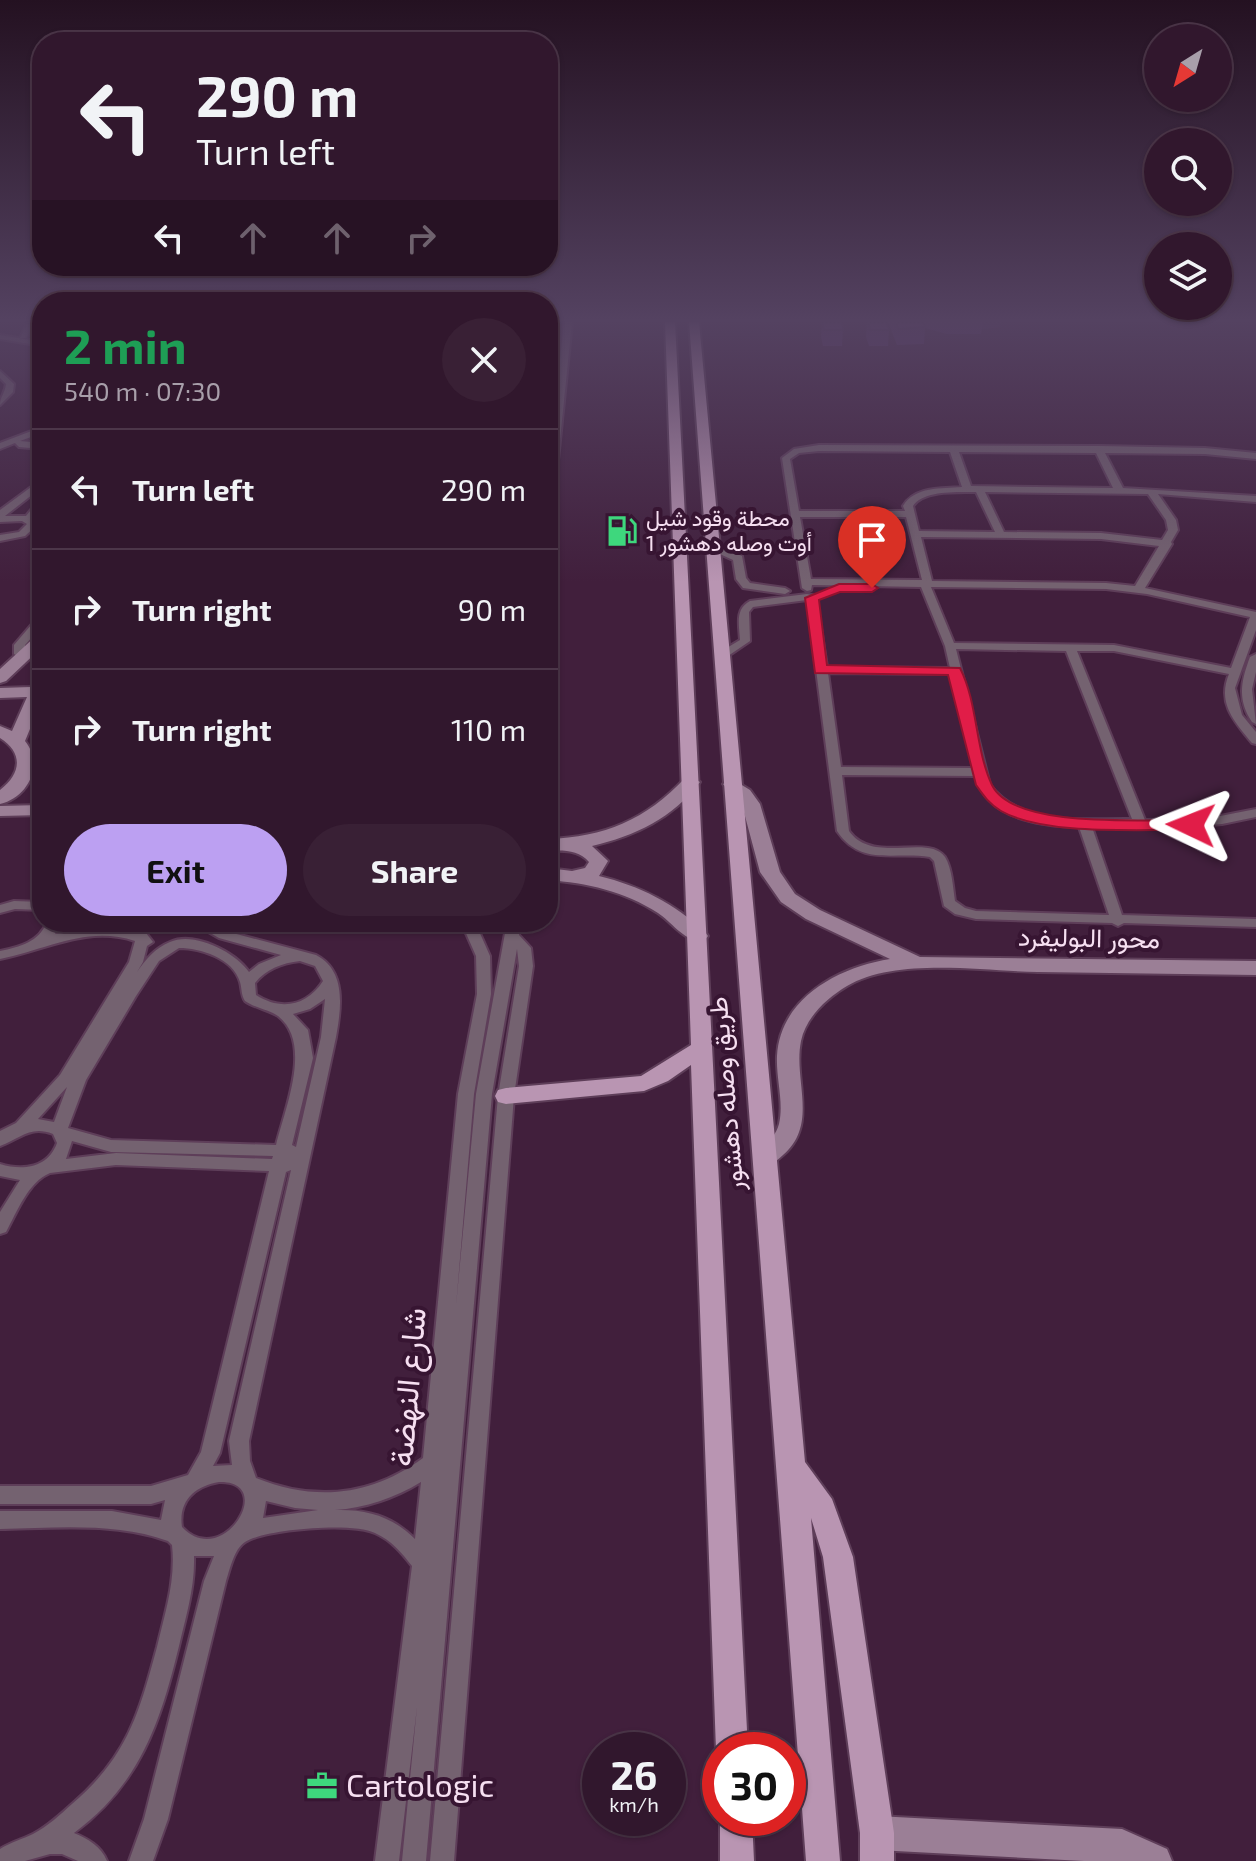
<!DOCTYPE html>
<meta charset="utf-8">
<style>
body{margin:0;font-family:"Exo 2",Vazirmatn,sans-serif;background:#392035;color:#f1f3f6;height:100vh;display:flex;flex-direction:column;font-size:30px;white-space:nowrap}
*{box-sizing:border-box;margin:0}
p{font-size:26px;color:#a89faa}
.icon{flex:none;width:44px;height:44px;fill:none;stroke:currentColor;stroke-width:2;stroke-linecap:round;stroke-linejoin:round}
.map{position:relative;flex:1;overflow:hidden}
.details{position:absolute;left:32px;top:292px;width:526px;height:640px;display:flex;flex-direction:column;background:#31172d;border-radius:32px;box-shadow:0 2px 6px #0004,0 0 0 2px #4c3649}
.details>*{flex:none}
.guide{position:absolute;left:32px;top:32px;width:526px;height:244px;border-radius:32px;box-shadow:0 2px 6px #0004,0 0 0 2px #4c3649;background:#31172d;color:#f1f3f6;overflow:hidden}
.needle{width:52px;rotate:217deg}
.buttons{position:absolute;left:1144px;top:24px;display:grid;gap:16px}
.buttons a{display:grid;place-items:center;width:88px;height:88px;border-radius:50%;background:#31172d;box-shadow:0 2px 6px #0004,0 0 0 2px #4c3649;font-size:40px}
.speed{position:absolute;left:582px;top:1732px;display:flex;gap:16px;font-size:40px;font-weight:700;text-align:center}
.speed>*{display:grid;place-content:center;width:104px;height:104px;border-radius:50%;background:#31172d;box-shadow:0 2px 6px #0004,0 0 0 2px #4c3649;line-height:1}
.speed small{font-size:20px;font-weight:400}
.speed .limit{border:12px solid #d22;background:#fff;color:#111}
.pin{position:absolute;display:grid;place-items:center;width:68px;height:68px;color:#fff;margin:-82px -34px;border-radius:50% 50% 50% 0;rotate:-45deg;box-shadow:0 0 8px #0007}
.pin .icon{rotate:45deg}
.me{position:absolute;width:88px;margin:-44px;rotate:272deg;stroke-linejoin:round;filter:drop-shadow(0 0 6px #0008)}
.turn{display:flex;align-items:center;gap:28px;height:168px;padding:0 32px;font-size:36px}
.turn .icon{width:104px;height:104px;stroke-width:2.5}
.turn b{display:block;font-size:56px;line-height:68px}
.lanes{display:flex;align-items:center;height:76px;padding:0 32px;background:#0003;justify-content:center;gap:40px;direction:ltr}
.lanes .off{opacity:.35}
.round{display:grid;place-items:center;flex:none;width:84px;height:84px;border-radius:42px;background:#392035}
.headline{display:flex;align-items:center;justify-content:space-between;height:136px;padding:0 32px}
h1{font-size:48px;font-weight:700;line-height:60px;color:#1e9e55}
.action{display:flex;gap:16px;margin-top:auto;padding:16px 32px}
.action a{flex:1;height:92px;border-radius:48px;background:#bca0f2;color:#111;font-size:32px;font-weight:700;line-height:92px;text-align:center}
.action a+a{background:#392035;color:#f1f3f6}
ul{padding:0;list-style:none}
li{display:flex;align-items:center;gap:24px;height:120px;padding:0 32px;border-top:2px solid #4c3649}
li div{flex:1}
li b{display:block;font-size:30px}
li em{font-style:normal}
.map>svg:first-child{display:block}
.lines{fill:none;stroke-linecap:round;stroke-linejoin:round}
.street-casing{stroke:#5e3e59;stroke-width:4}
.secondary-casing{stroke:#5e3e59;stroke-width:4}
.primary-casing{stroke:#5e3e59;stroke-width:4}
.street{fill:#746270;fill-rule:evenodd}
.secondary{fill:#9b7f96;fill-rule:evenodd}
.primary{fill:#b995b2;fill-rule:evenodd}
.wall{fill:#5b356f}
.shaded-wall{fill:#4a2b5a}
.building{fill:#6a3e81;stroke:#4a2b5a;stroke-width:2}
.route{fill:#e11d48;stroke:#92132f;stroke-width:2}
.labels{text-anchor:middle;stroke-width:8;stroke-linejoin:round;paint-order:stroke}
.far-poi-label{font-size:22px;fill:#f6dff1;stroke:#371532;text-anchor:start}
.street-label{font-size:26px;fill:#f6dff1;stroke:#371532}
.near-street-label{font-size:32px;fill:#f6dff1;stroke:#371532}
.near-poi-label{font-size:32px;fill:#f6dff1;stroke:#371532;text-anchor:start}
</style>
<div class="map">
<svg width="1256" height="1861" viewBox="0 0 1256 1861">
<rect width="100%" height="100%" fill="#411f3c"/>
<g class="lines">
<defs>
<path id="street" d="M28,322H36L26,338H20Z
M564,322H572L553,509L548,512V467Z
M0,335L42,342V346L0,339Z
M0,371L14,384L13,392L0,405C0,397 5,393 6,384L0,378Z
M42,427V433L20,441L42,443V449L19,447L15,443L0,449V443Z
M819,445L1099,446L1205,448L1256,453V459L1205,454L1105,453L1123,488L1256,496V502L1158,494L1176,520L1178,530L1171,542L1172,544L1145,588L1256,612V630L1235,688L1242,715L1256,732V744L1252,743C1234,721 1217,703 1229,674L1114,651H1077L1145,820L1205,819L1256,809V817L1222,824L1189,827H1092L1122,915L1256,919V927L1124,923L1118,926L1112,923L976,919L955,914L944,906L934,861L930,857C894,851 861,867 837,831L807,600L753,607L749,612L750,641L728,656H720V652L740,640C739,624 735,609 750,601L807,594L816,596L827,667L950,668L945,646L921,587L812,585L811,590L807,591L802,588L782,458L794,449ZM819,451L950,452L962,487C941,489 915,486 903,506L905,511H799L790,459L799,453ZM959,452L1096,453L1113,488L971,486ZM976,492L995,532L919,531L913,506C923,490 958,492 976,492ZM985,492L1148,494L1166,520L1168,530L1162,540L1101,533L1004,532ZM800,517H906L922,580L811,579ZM921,537L1101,539L1159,546L1135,586L1106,583L932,581ZM931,587L1106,589L1147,594L1250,617L1231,668L1114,645L954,643ZM956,649L1066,651L1132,819C1084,818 1023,828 990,785ZM828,673L951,674L974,768L841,767ZM842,775L976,776C986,819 1042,826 1079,827L1109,915L976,911L965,908L955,901C953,888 952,868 945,857C928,833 873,865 849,831Z
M42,479V487L5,516H26L39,500L42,499V508L33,519L38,524L25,536L0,541V535L19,532L27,524L22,521L0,522V510Z
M714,545L742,556L746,578L750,583L785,588L790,591L785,594L743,588L736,579L733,560L711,550L709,548Z
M42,616V626L25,645V653L31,657L25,660L14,654V645L38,617Z
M1256,654V672L1252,689L1256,724L1252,722C1237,700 1241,681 1250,657Z
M14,901L42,902V910L15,909L0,913V905Z
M47,922H61L55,934L102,926L133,931L137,922H151L146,933L153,942L147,946L143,962L137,972C146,959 155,948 170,942C194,931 235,952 249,972L259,964L281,955L219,938L191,922H209L229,932L316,955C347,971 341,1009 336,1037L249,1441L250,1461L256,1478C316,1502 371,1496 423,1458L458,1094L477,994L476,956L461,922H475L490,956L491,994L474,1094L456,1306L476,1094L507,922H521L519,935L531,948L533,966L514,1096L454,1861H430L498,1096L519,966L517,949L492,1094L426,1861H402L417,1707L399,1861H375L412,1566C402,1553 391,1540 375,1533C353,1522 265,1529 245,1542C234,1549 230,1569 226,1581L168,1819L153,1861H129L144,1819L204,1581L214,1556H194C195,1587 186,1616 179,1646C160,1723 140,1784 74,1833C88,1839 101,1846 107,1861H78L62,1854H50L25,1861H0V1849C11,1842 23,1839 33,1834C47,1827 61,1814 72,1804C127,1757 139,1714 157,1647C165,1613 176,1580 172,1545L168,1541C115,1522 56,1528 0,1529V1511H112L161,1520L165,1500L151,1504H0V1486H151L188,1475L201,1452L269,1171L116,1165L50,1173C28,1182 17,1212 6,1232L0,1234V1212L20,1180L0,1176V1164C23,1171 48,1168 57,1143L53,1134C30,1125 20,1139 0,1146V1131L16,1123L60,1075L129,962L135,941C87,925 46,950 0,959V951C20,947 39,942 47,922ZM179,948C200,948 233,958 240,982C242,989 241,995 245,1001C255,1008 270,1010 278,1016C313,1043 285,1108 276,1145L111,1140L68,1128L86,1080L136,996L159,961ZM300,961L315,966L323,981C307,1006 281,1011 256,995L255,983C266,969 282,963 300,961ZM325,999L321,1037L296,1147L292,1145L313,1058L308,1030L293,1014L310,1009ZM67,1087L54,1122L38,1119ZM72,1141L111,1152L273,1156L272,1159L116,1153L66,1159ZM291,1170L229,1441L232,1465L213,1466L220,1453L286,1172ZM219,1482C278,1480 223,1571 182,1527C178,1501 195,1486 219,1482ZM421,1482L415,1539C392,1516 366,1509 335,1510C365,1508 395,1498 421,1482ZM266,1501L295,1508L318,1510L263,1518Z"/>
<path id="secondary" d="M42,633V647L6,681L0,683V669L37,635Z
M42,676V700L25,741C44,764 29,797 0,804V790C21,774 24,753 0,738V726L12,731L27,697L0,698V688L31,687L36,678Z
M691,777L700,782C673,818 635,836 592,846L608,861L599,876C640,886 674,903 705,932L708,936L705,940C687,945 672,922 658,913C624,891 587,883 548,880V868L572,871L585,868L589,862C579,850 563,850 548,851V839C604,837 646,820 685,778Z
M732,779L750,790L760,804L780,872L795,894L820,910L920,957L1256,961V975C1183,974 1111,973 1038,972C982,971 896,957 847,986C827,998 806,1017 801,1041C793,1080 819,1124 783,1155C774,1163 769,1168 757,1164L753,1158C761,1145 775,1140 779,1124C784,1102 776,1079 777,1056C780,998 839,967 890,959L806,919L781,902L760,872L742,805L723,784Z
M42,805V815L0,816V806Z
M877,1816L1122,1829L1167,1849L1172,1861H1084L877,1850L865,1845L860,1833L865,1821Z"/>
<path id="primary" d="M665,322H675L748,1750H720V1760L716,1750L691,1065L668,1081L644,1091L506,1104L498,1102L495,1096L498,1090L506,1088L641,1076L691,1045Z
M689,322H699L805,1462L832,1499L853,1557L894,1833V1861H860V1833L823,1557L811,1518L840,1861H806Z
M720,1814V1818H752L754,1861H720Z"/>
</defs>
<!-- street casing -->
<use href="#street" class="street-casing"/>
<!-- secondary casing -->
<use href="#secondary" class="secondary-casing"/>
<!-- primary casing -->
<use href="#primary" class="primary-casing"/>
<!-- street -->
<use href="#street" class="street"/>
<!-- secondary -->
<use href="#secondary" class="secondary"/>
<!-- primary -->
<use href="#primary" class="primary"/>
</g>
<!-- wall -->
<path class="wall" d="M822,322L843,330L842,346H823L821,337Z
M867,322L889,330L888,346H869L866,337Z
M888,322H1001L1000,327L982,329L981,334H947L925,328L924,344L897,345Z"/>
<!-- shaded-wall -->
<path class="shaded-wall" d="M983,322H1001L1000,327L982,329Z"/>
<!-- building -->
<path class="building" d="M822,322H842L843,330H824Z
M868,322H886L889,330H870Z
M896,322H923L925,327L898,329Z"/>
<!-- sky -->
<linearGradient id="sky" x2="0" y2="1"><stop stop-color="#241121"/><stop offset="0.55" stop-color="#544261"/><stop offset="1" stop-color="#544261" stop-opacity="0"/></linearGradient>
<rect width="1256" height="582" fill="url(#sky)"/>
<!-- route -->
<path class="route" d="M839,584H872L878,588L872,592H840L819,600L827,665L960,668C978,703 975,749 992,785C1014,830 1147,819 1191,820L1199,825L1191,830C1139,829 1045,836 1001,811C989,804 983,795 976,785L948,675L815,673L805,598Z"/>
<!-- icons -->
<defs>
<symbol id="fuel-bare" viewBox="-9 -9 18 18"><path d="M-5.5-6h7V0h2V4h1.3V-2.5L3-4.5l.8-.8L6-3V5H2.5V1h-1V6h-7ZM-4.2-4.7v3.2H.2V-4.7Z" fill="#3ed77d" stroke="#371532" stroke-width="2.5" paint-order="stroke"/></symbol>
<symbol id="office-bare" viewBox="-9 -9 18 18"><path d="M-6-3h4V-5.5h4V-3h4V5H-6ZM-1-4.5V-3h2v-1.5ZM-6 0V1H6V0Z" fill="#3ed77d" stroke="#371532" stroke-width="2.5" paint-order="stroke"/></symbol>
</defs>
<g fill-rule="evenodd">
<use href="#fuel-bare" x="600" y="509" width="44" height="44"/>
<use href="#office-bare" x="300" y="1764" width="44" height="44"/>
</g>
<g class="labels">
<!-- far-poi labels -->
<g class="far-poi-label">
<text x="646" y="526">محطة وقود شيل<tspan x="646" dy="25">أوت وصله دهشور 1</tspan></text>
</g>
<!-- street labels -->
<g class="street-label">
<text transform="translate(1089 938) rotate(1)" y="9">محور البوليفرد</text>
<text transform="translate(726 1094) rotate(-95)" y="9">طريق وصله دهشور</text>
</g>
<!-- near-street labels -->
<g class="near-street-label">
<text transform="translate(408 1387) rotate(-85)" y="11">شارع النهضة</text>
</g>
<!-- near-poi labels -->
<g class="near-poi-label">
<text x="346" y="1797">Cartologic</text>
</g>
</g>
</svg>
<div class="buttons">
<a><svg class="needle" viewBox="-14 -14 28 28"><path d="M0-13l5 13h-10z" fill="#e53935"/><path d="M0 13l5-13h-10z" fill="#a89faa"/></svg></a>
<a><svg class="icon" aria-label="search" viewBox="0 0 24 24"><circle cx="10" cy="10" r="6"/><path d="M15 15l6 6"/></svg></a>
<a><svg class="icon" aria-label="layers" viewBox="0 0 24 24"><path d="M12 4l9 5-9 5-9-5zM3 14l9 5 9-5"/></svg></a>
</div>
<div class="speed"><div>26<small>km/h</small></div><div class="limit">30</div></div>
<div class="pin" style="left:872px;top:588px;background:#d93025"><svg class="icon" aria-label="arrive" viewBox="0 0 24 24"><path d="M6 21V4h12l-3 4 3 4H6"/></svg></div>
<svg class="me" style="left:1191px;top:825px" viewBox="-20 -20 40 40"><path d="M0-17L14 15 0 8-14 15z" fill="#e11d48" stroke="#fff" stroke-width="4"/></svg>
<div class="guide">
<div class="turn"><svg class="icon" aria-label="left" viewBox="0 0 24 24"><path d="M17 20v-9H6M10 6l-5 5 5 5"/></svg><div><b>290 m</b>Turn left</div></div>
<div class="lanes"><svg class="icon" aria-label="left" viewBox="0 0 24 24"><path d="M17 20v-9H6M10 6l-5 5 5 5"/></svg><svg class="icon off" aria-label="ahead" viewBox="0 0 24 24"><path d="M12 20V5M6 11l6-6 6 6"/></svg><svg class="icon off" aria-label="ahead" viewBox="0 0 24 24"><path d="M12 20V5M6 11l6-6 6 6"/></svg><svg class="icon off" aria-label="right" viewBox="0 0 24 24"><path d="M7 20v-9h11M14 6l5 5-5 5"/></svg></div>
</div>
<section class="details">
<div class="headline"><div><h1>2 min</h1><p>540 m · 07:30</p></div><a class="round"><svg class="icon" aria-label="close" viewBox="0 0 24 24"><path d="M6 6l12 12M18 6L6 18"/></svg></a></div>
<ul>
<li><svg class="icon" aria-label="left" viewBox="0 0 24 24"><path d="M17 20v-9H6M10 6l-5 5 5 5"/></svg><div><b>Turn left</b></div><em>290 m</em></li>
<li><svg class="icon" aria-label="right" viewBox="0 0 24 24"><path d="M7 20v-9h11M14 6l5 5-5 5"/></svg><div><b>Turn right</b></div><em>90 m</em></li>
<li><svg class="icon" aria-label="right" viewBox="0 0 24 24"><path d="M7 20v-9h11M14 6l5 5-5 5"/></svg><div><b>Turn right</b></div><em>110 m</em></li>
</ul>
<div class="action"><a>Exit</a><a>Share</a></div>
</section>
</div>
